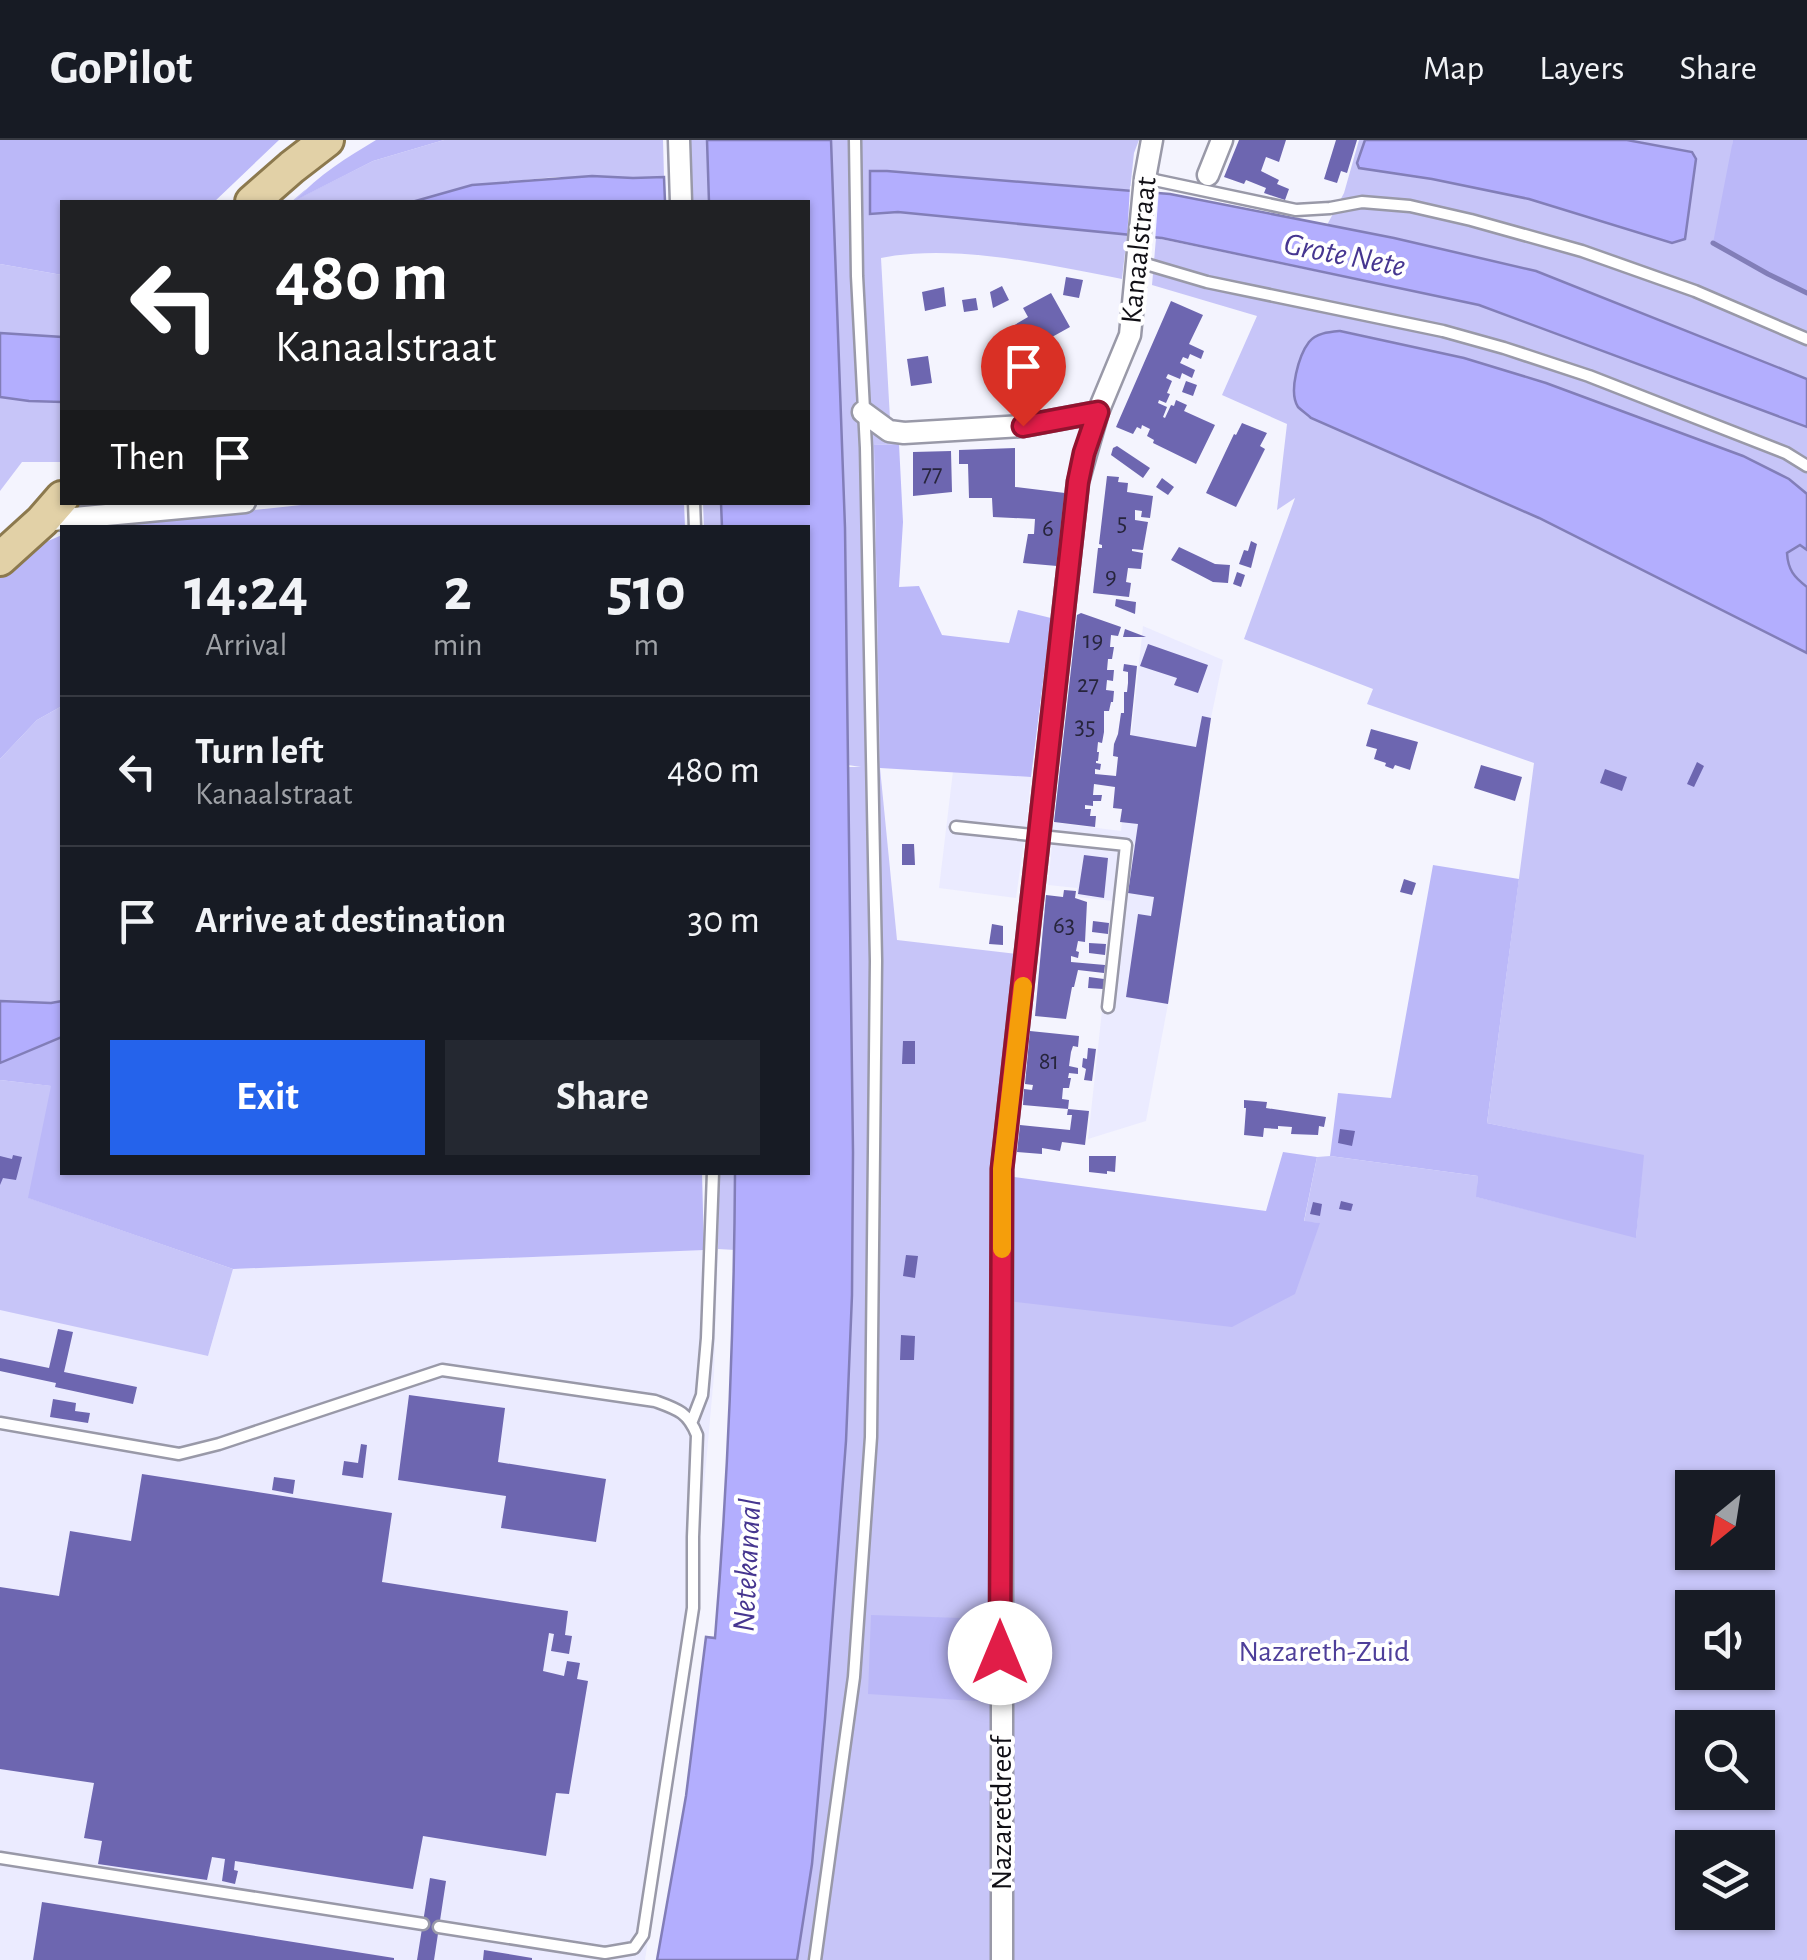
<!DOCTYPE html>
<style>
body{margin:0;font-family:"Alegreya Sans",sans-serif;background:#242831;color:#f1f3f6;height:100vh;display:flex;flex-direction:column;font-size:38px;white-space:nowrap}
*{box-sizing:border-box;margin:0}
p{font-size:32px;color:#9ea1a6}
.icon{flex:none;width:55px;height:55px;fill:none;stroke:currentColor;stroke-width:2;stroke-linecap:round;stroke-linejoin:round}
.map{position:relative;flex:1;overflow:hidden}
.sheet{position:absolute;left:60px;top:385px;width:750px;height:650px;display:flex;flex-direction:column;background:#171b24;border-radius:0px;box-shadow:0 2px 8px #0004}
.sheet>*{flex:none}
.top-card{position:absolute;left:60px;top:60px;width:750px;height:305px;border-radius:0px;box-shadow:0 2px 8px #0004;background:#202124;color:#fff;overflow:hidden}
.needle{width:65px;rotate:210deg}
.fabs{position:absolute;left:1675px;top:1330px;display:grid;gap:20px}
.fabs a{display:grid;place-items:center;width:100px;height:100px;border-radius:0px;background:#171b24;box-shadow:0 2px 8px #0004;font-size:50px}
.pin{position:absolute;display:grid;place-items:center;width:85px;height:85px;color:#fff;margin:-102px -42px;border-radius:50% 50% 50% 0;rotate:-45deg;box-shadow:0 0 10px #0007}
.pin .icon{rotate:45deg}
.me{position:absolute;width:110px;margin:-55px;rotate:0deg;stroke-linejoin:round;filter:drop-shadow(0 0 8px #0008)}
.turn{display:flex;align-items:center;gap:35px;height:210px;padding:0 50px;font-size:45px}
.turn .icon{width:130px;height:130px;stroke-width:2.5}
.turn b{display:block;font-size:70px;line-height:85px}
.then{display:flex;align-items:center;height:95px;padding:0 50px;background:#0003;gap:20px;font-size:38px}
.eta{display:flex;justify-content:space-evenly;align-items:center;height:170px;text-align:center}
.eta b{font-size:60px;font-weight:600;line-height:70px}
.action{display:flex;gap:20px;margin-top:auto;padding:20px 50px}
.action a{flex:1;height:115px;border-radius:0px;background:#2563eb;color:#fff;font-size:40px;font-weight:600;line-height:115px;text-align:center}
.action a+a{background:#242831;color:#f1f3f6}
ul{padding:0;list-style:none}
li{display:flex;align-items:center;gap:30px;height:150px;padding:0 50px;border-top:2px solid #363941}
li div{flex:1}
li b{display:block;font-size:38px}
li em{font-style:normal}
header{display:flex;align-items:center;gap:60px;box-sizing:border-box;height:140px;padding:0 50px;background:#171b24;border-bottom:2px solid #363941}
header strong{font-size:48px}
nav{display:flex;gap:55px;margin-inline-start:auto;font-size:35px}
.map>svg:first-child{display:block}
.built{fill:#ebebff}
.green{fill:#c7c5f8;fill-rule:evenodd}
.forest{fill:#bbb8f8}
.water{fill:#b3aefe;stroke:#827eb8;stroke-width:2.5}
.pier{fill:#f4f4fe}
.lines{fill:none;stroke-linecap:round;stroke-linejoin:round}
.stream{stroke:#827eb8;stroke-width:5}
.building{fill:#6d66b0}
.service-casing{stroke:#9999a8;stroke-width:15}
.minor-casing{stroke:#9999a8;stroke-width:25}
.primary-casing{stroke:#8c794e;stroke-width:38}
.service{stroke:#fff;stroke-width:10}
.minor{stroke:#fff;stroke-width:20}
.primary{stroke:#e2d1a7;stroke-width:32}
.route-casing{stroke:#92132f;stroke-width:25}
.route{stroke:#e11d48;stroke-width:18}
.slow{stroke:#f59e0b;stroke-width:18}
.labels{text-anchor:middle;stroke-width:8;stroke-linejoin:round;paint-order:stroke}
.number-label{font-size:25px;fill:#27253c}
.street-label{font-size:30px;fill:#100f15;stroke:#fff}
.park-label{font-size:30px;fill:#4e3f9a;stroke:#fff}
.water-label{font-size:32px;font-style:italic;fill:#463690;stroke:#fff}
</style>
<header>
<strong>GoPilot</strong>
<nav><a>Map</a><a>Layers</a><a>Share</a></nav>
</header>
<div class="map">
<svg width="1807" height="1820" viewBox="0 0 1807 1820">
<rect width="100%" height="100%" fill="#f4f4fe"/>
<!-- built -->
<path class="built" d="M1143,486L1223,520L1211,578L1168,864L1146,981L1088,999L1114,761L1077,757V748L1048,745L1052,705L1024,702L1016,758L939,748L953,631L1031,637L1027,679L1121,691Z
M718,1109L714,1235L686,1547L645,1820H0V1169L208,1216L233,1129Z"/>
<!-- green -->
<path class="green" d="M444,0H663L664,37H556L472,45L412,62H291L306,49L299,58L373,21Z
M688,0H707L709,62H690Z
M831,0H1139L1134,13L1130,50L887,31L870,32V74L898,72L1127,95L1122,139C1049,125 954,103 881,118L890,279L899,304L874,305L880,628L897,800L1017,814L993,1034L1014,1037L1008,1161L1319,1083L1304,1082L1317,1017L1330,1016L1478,1036L1477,1057L1636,1097L1643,1016L1487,983L1534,623L1367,564L1373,549L1244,499L1295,358L1277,370L1287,284L1222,255L1257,176L1152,145L1156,98L1479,165L1807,287V354L1789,339L1546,243L1464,218L1340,191L1311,278L1539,378L1807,513V1820H797L812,1724L846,1301L852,1155L853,1012L848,627H861L848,625L845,388ZM1692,1348H1758V1412H1692ZM1692,1468H1758V1532H1692ZM1692,1588H1758V1652H1692ZM1692,1708H1758V1772H1692Z
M1359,0H1733L1732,12L1768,134L1807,153V239L1536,131L1327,85L1344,53Z
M0,124L62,135V197L0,193Z
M0,257L29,261L62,262V322H22L0,351Z
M703,363H721L722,387H704Z
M62,566V861L51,863L0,861V619L37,580Z
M0,940L52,946L29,1058L233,1129L208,1216L0,1170Z
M719,1033H735V1110L718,1109Z"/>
<!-- forest -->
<path class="forest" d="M0,0H279L214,62H62V135L0,124Z
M376,0H444L373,21L296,60C318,35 348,17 376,0Z
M1733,0H1807V153L1768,134L1713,103Z
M899,304L903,382L899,447L919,446L942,495L1009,503L1018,470L1051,478L1031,637L880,628L874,305Z
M329,362L684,363L685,387L88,388Z
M62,395V566L37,580L0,619V434L34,407Z
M1801,405L1807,410V447C1793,437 1788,430 1787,413Z
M1433,725L1519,739L1487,983L1644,1015L1636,1098L1476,1057L1478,1036L1330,1016L1338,953L1391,958Z
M62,897V1032L702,1033L704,1110L233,1129L28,1058L51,946L0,940V923Z
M1283,1012L1317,1017L1304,1081L1320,1083L1295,1154L1232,1187L1008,1161L1014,1037L1266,1071Z
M871,1475L991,1479V1562L868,1554Z"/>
<!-- water -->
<path class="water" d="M707,0H831L845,388L853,1012L852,1155L846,1301L825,1579L812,1724L797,1820H657L686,1656L706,1497L715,1498C728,1343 734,1188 735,1033L808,1032V388L722,387L721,363L808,362V62H709Z
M1365,0H1627L1692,12L1696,19L1685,99L1672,103L1529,59L1432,39L1359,28L1357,23Z
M870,31H887L1170,54L1394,98L1536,131L1807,239V287L1479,165L1162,98L898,72L870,74Z
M592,36L633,38L664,37L665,62H412L472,45Z
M1340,191L1464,218L1546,243L1743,316L1789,339L1807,354V410L1800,405L1787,413C1788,430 1794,437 1807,447V513L1539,378L1311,278C1307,274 1302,271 1298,267C1288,252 1299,215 1309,202C1316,193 1329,192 1340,191Z
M0,193L62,197V262L29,261L0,257Z
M0,861L51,863L62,861V897L0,923Z"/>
<!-- pier -->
<path class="pier" d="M1130,46L1159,48L1155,102L1127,100Z"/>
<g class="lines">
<!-- stream -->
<path class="stream" d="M1713,103L1768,134L1807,153"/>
</g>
<!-- building -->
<path class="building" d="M1239,0H1286L1279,22L1266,17L1261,31L1279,40L1277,44L1289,49L1285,60L1264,53L1266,48L1246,40L1244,44L1224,37Z
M1336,0H1357L1347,33L1341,31L1337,43L1324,39Z
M1066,137L1083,140L1079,158L1063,155Z
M1002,146L1009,160L993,168L990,152Z
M944,147L946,166L925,171L922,152Z
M1051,153L1070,187L1043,202L1048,212L1021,228L1001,193L1028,177L1023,168Z
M976,158L978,170L964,172L962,160Z
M1171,161L1203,175L1189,204L1204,211L1201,219L1190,214L1188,219L1183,217L1180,223L1195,230L1192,238L1182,233L1180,239L1168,234L1166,238L1172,241L1167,253L1170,254L1166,263L1159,260L1158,263L1167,267L1163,277L1165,278L1171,265L1174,266L1176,260L1187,265L1184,271L1215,285L1196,324L1153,303L1154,300L1147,296L1150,289L1142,285L1141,289L1137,287L1133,294L1116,287Z
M928,216L932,243L911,246L907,219Z
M1186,241L1197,245L1193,256L1182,252Z
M1242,283L1267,293L1260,306L1265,309L1236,367L1206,353L1234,294L1236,295Z
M1117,306L1150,328L1143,338L1111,315L1113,308Z
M1015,308V347L1065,353L1057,426L1023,423L1028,394H1034L1035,379L993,377L992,358H969L968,324H959V310Z
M951,311L952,352L913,356V312Z
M1107,336L1119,337L1118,342L1128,343L1127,352L1153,356L1150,378L1141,377L1142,371L1135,370V380L1148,382L1143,410L1132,409V411L1143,413L1141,429L1128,428L1126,442L1131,443L1129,457L1093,453L1098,408H1102V405L1099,404Z
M1162,338L1174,347L1168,355L1156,347Z
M1251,401L1257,404L1251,428L1239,424L1244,410L1248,411Z
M1179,407L1215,424L1230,425L1228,443L1213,442L1171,420Z
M1237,432L1245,435L1241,447L1233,444Z
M1116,459L1136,462L1135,474L1115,466Z
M1081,473L1121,487L1118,496L1111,495L1110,507H1114L1112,519H1108L1107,530H1114L1113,541L1107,540L1106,550L1114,551L1113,562H1111L1109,571H1104V592L1102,603L1098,602L1097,612H1099L1098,621H1096V623L1101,624L1100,630L1095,629V634L1116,636L1118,617L1113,616L1114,604L1118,594L1121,573H1124V552H1127L1128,543V532L1123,531L1124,524L1137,526L1130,595L1196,607L1202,576L1211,578L1168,864L1126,857L1138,774L1151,776L1154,757L1128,753L1138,684L1120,682L1122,669L1113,668L1115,647L1094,644L1093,655H1102L1101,661H1093V666L1085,665V669H1091L1090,676H1096L1095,687L1054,682L1077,475Z
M1125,489L1146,497H1123Z
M1148,504L1208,525L1198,553L1174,545L1177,538L1140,526Z
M1371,589L1418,602L1410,630L1395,625L1393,629L1385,626L1386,623L1374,619L1377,609L1366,606Z
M1697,622L1704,626L1694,647L1687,644Z
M1481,625L1522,637L1515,661L1474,648Z
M1605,629L1627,637L1622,651L1600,643Z
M902,704H914L915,725H902Z
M1084,715L1108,718L1104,758L1078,754Z
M1404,739L1416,743L1412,755L1400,752Z
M1064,750L1076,751L1075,758L1087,762L1085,802L1078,801L1076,811L1079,812L1078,818L1071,816V822L1105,825L1104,833L1078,830L1074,847H1072L1066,879L1035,876L1046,755L1063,757Z
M1093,781L1109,783L1108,794L1092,792Z
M992,784L1003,786V805L989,804Z
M1089,803L1106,804L1105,815L1089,813Z
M1089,837L1104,839L1103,849L1088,848Z
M1030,891L1079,896L1078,907L1073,906L1071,912L1069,926L1078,928V934L1069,933L1068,938H1071L1069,948H1063L1062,959L1069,960L1068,969L1023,965L1024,949L1032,950L1033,945L1025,944Z
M903,901H915V924H902Z
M1088,908L1096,909L1092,941L1084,940L1086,929L1082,927L1083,918L1087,919Z
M1244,960L1267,962L1266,968L1326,977L1324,987L1319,986L1318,995L1291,994L1292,987L1278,986V989L1264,988L1263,997L1244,995L1246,968H1244Z
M1068,969L1089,971L1085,1005L1062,1002L1060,1011L1042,1008V1014L1017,1012L1020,985L1070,990L1072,975H1067Z
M1340,989L1355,991L1352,1006L1338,1003Z
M13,1015L22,1017L16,1040L3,1038L0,1045V1016L12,1019Z
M1089,1016H1116L1115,1032L1107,1031V1034L1089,1032Z
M1341,1061L1353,1064L1351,1071L1339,1069Z
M1313,1062L1322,1064L1320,1076L1310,1074Z
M906,1115L918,1116L915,1138L903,1136Z
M58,1189L73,1192L64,1232L137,1247L133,1264L55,1247L56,1243L0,1231V1218L49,1228Z
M901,1195L915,1196L914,1220H900Z
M409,1255L505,1268L498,1322L606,1339L596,1402L501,1388L506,1356L398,1340Z
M53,1259L76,1263L75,1271L90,1273L88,1283L50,1277Z
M361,1304L367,1305L363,1338L342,1335L344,1321L358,1323Z
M142,1334L392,1373L382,1442L568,1471L565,1495L572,1496L569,1514L551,1511L554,1494L549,1493L543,1531L564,1536L567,1521L580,1523L577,1539L588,1541L569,1654L556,1653L546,1716L423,1696L413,1749L235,1721L234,1730L238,1731L235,1744L222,1741L225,1719L212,1717L207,1740L98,1724L102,1701L84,1698L94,1643L0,1629V1447L59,1456L70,1391L131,1401Z
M274,1337L295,1340L293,1354L272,1350Z
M430,1738L446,1741L434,1820H417Z
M42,1762L394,1818V1820H33Z
M484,1810L532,1818V1820H483Z"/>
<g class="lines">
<defs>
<path id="service" d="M1145,38L1296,70L1330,68L1362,62L1410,66L1471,80L1582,111L1695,151L1807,199
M1139,122L1207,142L1443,191L1504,208L1589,236L1786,313L1807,326
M694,362L695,388
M956,687L1126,705L1108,867
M692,1281L702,1255L707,1198L713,1032
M0,1283L179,1314L219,1304L442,1230L655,1261C677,1269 688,1272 697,1295L693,1397V1468L643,1795L634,1808L605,1813L439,1787
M0,1718L423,1784
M815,1820L854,1537L871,1297L876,821L866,308L857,136L855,0"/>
<path id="minor" d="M679,0L681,62
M1208,35L1222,0
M863,272L889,291L904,293L1023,286L1098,272
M42,381L245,362
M1002,1820V1029L1078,342L1098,272L1130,195L1145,38L1152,0"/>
<path id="primary" d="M252,62L292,27L327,0
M0,419L42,381L62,358"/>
</defs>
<!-- service casing -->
<use href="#service" class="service-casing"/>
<!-- minor casing -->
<use href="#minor" class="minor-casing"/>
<!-- primary casing -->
<use href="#primary" class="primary-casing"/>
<!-- service -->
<use href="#service" class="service"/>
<!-- minor -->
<use href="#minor" class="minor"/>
<!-- primary -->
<use href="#primary" class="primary"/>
</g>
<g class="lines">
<defs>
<path id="route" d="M1000,1513L1002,1029L1078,342L1084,313L1098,272L1023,286"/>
</defs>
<!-- route casing -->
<use href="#route" class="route-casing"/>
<!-- route -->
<use href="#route" class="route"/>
<!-- slow -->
<path class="slow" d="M1002,1109V1029L1023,846"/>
</g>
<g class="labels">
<!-- number labels -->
<g class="number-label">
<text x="932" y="341">77</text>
<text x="1122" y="390">5</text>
<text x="1048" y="396">6</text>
<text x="1111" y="444">9</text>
<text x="1093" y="508">19</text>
<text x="1088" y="552">27</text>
<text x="1085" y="594">35</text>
<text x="1064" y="793">63</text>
<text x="1049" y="929">81</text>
</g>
<!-- street labels -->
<g class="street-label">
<text transform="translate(1138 110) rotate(-84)" y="10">Kanaalstraat</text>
<text transform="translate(1001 1673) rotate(-90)" y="10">Nazaretdreef</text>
</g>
<!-- park labels -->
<g class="park-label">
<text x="1324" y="1521">Nazareth-Zuid</text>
</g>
<!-- water labels -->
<g class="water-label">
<text transform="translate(1345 114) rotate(11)" y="11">Grote Nete</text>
<text transform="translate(746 1425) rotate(-87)" y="11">Netekanaal</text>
</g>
</g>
</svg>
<div class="fabs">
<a><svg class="needle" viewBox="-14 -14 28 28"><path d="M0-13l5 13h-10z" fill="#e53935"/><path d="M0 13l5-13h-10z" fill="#9ea1a6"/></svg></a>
<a><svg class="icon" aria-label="sound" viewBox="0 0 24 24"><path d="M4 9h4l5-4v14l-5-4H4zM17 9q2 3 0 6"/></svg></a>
<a><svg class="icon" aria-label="search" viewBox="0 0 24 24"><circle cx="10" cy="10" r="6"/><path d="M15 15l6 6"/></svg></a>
<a><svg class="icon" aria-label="layers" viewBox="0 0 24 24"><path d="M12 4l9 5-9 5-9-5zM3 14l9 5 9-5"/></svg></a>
</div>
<div class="pin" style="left:1023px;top:286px;background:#d93025"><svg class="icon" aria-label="arrive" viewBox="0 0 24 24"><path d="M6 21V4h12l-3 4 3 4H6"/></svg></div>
<svg class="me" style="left:1000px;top:1513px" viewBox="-20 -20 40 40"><circle r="19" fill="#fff"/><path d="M0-13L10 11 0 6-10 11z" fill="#e11d48"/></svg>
<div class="top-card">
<div class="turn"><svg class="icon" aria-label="left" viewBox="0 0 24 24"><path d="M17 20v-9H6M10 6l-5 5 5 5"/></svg><div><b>480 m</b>Kanaalstraat</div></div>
<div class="then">Then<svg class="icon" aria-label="arrive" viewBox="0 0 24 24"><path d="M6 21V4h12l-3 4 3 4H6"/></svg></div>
</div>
<section class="sheet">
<div class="eta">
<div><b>14:24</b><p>Arrival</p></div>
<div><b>2</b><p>min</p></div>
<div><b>510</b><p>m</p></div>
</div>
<ul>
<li><svg class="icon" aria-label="left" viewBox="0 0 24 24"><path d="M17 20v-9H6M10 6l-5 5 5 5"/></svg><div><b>Turn left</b><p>Kanaalstraat</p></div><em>480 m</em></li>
<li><svg class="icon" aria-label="arrive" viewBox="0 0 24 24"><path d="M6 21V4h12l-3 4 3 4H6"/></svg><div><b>Arrive at destination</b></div><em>30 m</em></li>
</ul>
<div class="action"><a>Exit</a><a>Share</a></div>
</section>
</div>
